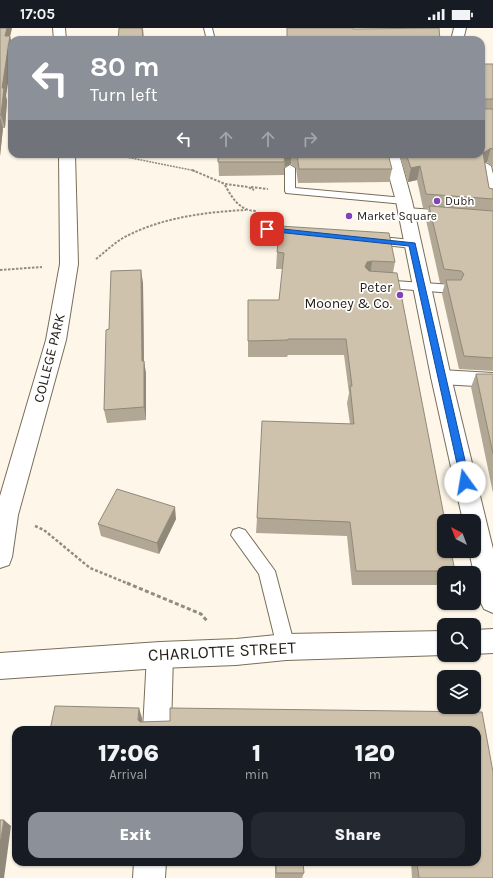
<!DOCTYPE html>
<style>
body{margin:0;font-family:Karla,sans-serif;background:#242831;color:#f1f3f6;height:100vh;display:flex;flex-direction:column;font-size:15px;white-space:nowrap}
*{box-sizing:border-box;margin:0}
p{font-size:13px;color:#9ea1a6}
.icon{flex:none;width:22px;height:22px;fill:none;stroke:currentColor;stroke-width:2;stroke-linecap:round;stroke-linejoin:round}
.map{position:relative;flex:1;overflow:hidden}
.details{position:absolute;left:12px;top:698px;width:469px;height:140px;display:flex;flex-direction:column;background:#171b24;border-radius:12px;box-shadow:0 1px 3px #0004}
.details>*{flex:none}
.hud{position:absolute;left:8px;top:8px;width:477px;height:122px;border-radius:12px;box-shadow:0 1px 3px #0004;background:#8c9099;color:#fff;overflow:hidden}
.needle{width:26px;rotate:318deg}
.fabs{position:absolute;left:437px;top:486px;display:grid;gap:8px}
.fabs a{display:grid;place-items:center;width:44px;height:44px;border-radius:8px;background:#171b24;box-shadow:0 1px 3px #0004;font-size:20px}
.pin{position:absolute;display:grid;place-items:center;width:34px;height:34px;color:#fff;margin:-17px;border-radius:8px;box-shadow:0 2px 6px #0006}
.me{position:absolute;width:44px;margin:-22px;rotate:347deg;stroke-linejoin:round;filter:drop-shadow(0 0 3px #0008)}
.turn{display:flex;align-items:center;gap:14px;height:84px;padding:0 16px;font-size:18px}
.turn .icon{width:52px;height:52px;stroke-width:2.5}
.turn b{display:block;font-size:28px;line-height:34px}
.lanes{display:flex;align-items:center;height:38px;padding:0 16px;background:#0003;justify-content:center;gap:20px;direction:ltr}
.lanes .off{opacity:.35}
.eta{display:flex;justify-content:space-evenly;align-items:center;height:68px;text-align:center}
.eta b{font-size:24px;font-weight:800;line-height:28px}
.primary-button{display:flex;gap:8px;margin-top:auto;padding:8px 16px}
.primary-button a{flex:1;height:46px;border-radius:12px;background:#8c9099;color:#fff;font-size:16px;font-weight:800;line-height:46px;text-align:center}
.primary-button a+a{background:#242831;color:#f1f3f6}
.status{display:flex;justify-content:space-between;align-items:center;height:28px;padding:0 20px;background:#171b24;direction:ltr}
.status svg{height:11px;fill:currentColor}
.map>svg:first-child{display:block}
.lines{fill:none;stroke-linecap:round;stroke-linejoin:round}
.service-casing{stroke:#796e5a;stroke-width:2}
.pedestrian-casing{stroke:#796e5a;stroke-width:2}
.minor-casing{stroke:#796e5a;stroke-width:2}
.tertiary-casing{stroke:#796e5a;stroke-width:2}
.secondary-casing{stroke:#796e5a;stroke-width:2}
.path-far3{stroke:#918b80;stroke-width:1.5;stroke-dasharray:2 1;stroke-linecap:butt}
.path-far2{stroke:#918b80;stroke-width:2;stroke-dasharray:2.5 1.5;stroke-linecap:butt}
.path-far1{stroke:#918b80;stroke-width:2.5;stroke-dasharray:3 2;stroke-linecap:butt}
.path{stroke:#918b80;stroke-width:3;stroke-dasharray:4 2.5;stroke-linecap:butt}
.service{fill:#fff;fill-rule:evenodd}
.pedestrian{fill:#fff;fill-rule:evenodd}
.minor{fill:#fff;fill-rule:evenodd}
.tertiary{fill:#fff;fill-rule:evenodd}
.secondary{fill:#fff;fill-rule:evenodd}
.wall{fill:#b1a794}
.shaded-wall{fill:#908878}
.building{fill:#cec2ac;stroke:#908878}
.route{fill:#1a73e8;stroke:#114b97}
.poi-dot{fill:#8442b7;stroke:#fff;stroke-width:1.5}
.labels{text-anchor:middle;stroke-width:3.5;stroke-linejoin:round;paint-order:stroke}
.far-poi-label{font-size:12px;fill:#231e16;stroke:#fff;text-anchor:start}
.poi-label{font-size:14px;fill:#231e16;stroke:#fff;text-anchor:end}
.street-label{font-size:14px;fill:#231e16;stroke:#fff}
.near-street-label{font-size:17px;fill:#231e16;stroke:#fff}
</style>
<div class="status"><b>17:05</b><svg viewBox="0 0 49 12"><path d="M0 12V9h3v3zM5 12V6h3v6zM10 12V3h3v9zM15 12V0h3v12zM26 1h20v11H26zM47 4h2v5h-2z"/></svg></div>
<div class="map">
<svg width="493" height="850" viewBox="0 0 493 850">
<rect width="100%" height="100%" fill="#fef7e9"/>
<g class="lines">
<defs>
<path id="service" d="M204,0H212L215,12H207Z
M486,135L491,138L493,146V176L487,173L481,138Z
M290,137L295,140V160L404,170L410,173L404,176L286,165L285,163V140Z
M267,198L300,201L304,202L306,204L304,206L300,207L263,203L261,201L263,199Z
M371,208L412,212L416,213L418,216L416,219L412,220L367,215L365,212L367,209Z
M380,252L453,257L457,258L459,261L457,264L453,265L376,259L374,256L376,253Z
M239,500L245,502L275,543L295,619L292,625L286,628L280,625L277,619L259,546L231,507L233,502Z"/>
<path id="pedestrian" d="M406,180L493,186V196L400,188L398,185L400,182Z"/>
<path id="minor" d="M53,0H65L66,12H54Z
M454,0H466L463,12H451Z
M59,126H75L78,236L66,312L18,487L12,529L9,537L0,540V468L46,312L60,236Z
M441,342L493,345V359L441,356L434,354L431,349L434,344Z
M160,614L169,618L173,627L171,702H143L147,627L151,618Z
M134,834H166L165,850H133Z"/>
<path id="tertiary" d="M383,126H399L412,173L451,349L493,521V585L484,581L480,573L469,523H474V493H463L431,349L396,173Z"/>
<path id="secondary" d="M493,601V625L474,626V602Z
M444,603V627H445H444L286,632L236,637L160,640L0,651V625L160,614L236,611L286,606Z"/>
</defs>
<!-- service casing -->
<use href="#service" class="service-casing"/>
<!-- pedestrian casing -->
<use href="#pedestrian" class="pedestrian-casing"/>
<!-- minor casing -->
<use href="#minor" class="minor-casing"/>
<!-- tertiary casing -->
<use href="#tertiary" class="tertiary-casing"/>
<!-- secondary casing -->
<use href="#secondary" class="secondary-casing"/>
<!-- path-far3 -->
<path class="path-far3" d="M111,126L196,143"/>
<!-- path-far2 -->
<path class="path-far2" d="M192,142L225,156L248,159L254,162
M225,157C232,170 240,183 256,183
M251,159L268,161
M96,231C105,224 113,216 123,210C159,190 205,184 246,182
M0,242L42,239"/>
<!-- path-far1 -->
<path class="path-far1" d="M35,498L44,502L90,540L129,556"/>
<!-- path -->
<path class="path" d="M127,555L201,586L208,594"/>
<!-- service -->
<use href="#service" class="service"/>
<!-- pedestrian -->
<use href="#pedestrian" class="pedestrian"/>
<!-- minor -->
<use href="#minor" class="minor"/>
<!-- tertiary -->
<use href="#tertiary" class="tertiary"/>
<!-- secondary -->
<use href="#secondary" class="secondary"/>
</g>
<!-- wall -->
<path class="wall" d="M0,0H12L10,8L6,68L7,73L5,100H3L0,128Z
M484,36H493V140L492,138L487,134L485,135L489,160L493,161V343L459,341L442,266L445,255H440L426,192L429,180H423L417,152L408,154L399,126H481Z
M218,126H388L392,141L389,154L298,155L296,140L291,136L284,139V147L219,148Z
M277,224L395,234L393,245L455,543L454,545H444V557H352L347,508L256,505L257,490L350,396L347,375L349,365L344,327H288L287,329H248V272H279L283,241H276Z
M143,255L144,333L146,346V392L107,395L104,382L109,301Z
M476,346H493V465L471,359Z
M176,491L159,526L101,508L98,496Z
M482,684L493,850H412L411,834H477V702H50L142,690V694L170,693Z
M275,834H303L304,845L302,850H275Z"/>
<!-- shaded-wall -->
<path class="shaded-wall" d="M7,0H12L10,8L12,16V29L6,68L7,73L5,100L1,87L2,60L5,8Z
M142,0H143L144,12H143Z
M0,89L3,100L0,128Z
M491,120L487,134L480,138L483,125Z
M285,126H291V136L284,139V147Z
M420,138L417,152L408,154L411,140Z
M372,233L370,250L365,239L367,234Z
M141,242L143,255L144,346L142,333Z
M144,333L146,346V392L144,379Z
M175,479L176,491L159,526L157,515Z
M139,680L142,690V702L138,692Z
M4,792L11,798L4,850H0V816Z"/>
<!-- building -->
<path class="building" d="M0,0H7L5,8H10L2,60H4L1,87H0Z
M119,0H142L143,12H118Z
M287,0H353V1L439,0L440,12H287Z
M481,32H483L484,36H493V71H483V81H493V122L491,120L483,125L489,160L493,161V171L426,166L420,138L411,140L406,126H481Z
M218,126H285L284,134H218Z
M297,126H388L392,141H299Z
M429,178L493,183V330L464,328L446,252H461L464,246L461,243L444,241Z
M280,198L389,205L395,234L372,233L367,234L365,239L369,243L397,245L445,493H444V523H451L455,543H356L350,494L257,490L262,393L354,396L350,358H352L346,311H288V312L248,313V272H279L284,225L277,224Z
M141,242L142,333H144V379L104,382L106,302L109,301L111,243Z
M476,346H493V426Z
M117,461L175,479L157,515L98,496Z
M55,678L139,680L138,692L140,694L170,693V680L482,684L493,744V850H419L417,834H477V702H50Z
M0,792H4L0,816Z
M276,834H303L304,845H276Z"/>
<!-- route -->
<path class="route" d="M264,199L415,215L470,454L469,456H462L461,454L409,218L267,203L263,201Z"/>
<!-- markers -->
<g class="poi-dot">
<circle cx="437" cy="173" r="4"/>
<circle cx="349" cy="188" r="4"/>
<circle cx="400" cy="267" r="4"/>
</g>
<g class="labels">
<!-- far-poi labels -->
<g class="far-poi-label">
<text x="445" y="177">Dubh</text>
<text x="357" y="192">Market Square</text>
</g>
<!-- poi labels -->
<g class="poi-label">
<text x="392" y="264">Peter<tspan x="392" dy="16">Mooney &amp; Co.</tspan></text>
</g>
<!-- street labels -->
<g class="street-label">
<text transform="translate(49 330) rotate(-76)" y="5">COLLEGE PARK</text>
</g>
<!-- near-street labels -->
<g class="near-street-label">
<text transform="translate(222 623) rotate(-3)" y="6">CHARLOTTE STREET</text>
</g>
</g>
</svg>
<div class="fabs">
<a><svg class="needle" viewBox="-14 -14 28 28"><path d="M0-13l5 13h-10z" fill="#e53935"/><path d="M0 13l5-13h-10z" fill="#9ea1a6"/></svg></a>
<a><svg class="icon" aria-label="sound" viewBox="0 0 24 24"><path d="M4 9h4l5-4v14l-5-4H4zM17 9q2 3 0 6"/></svg></a>
<a><svg class="icon" aria-label="search" viewBox="0 0 24 24"><circle cx="10" cy="10" r="6"/><path d="M15 15l6 6"/></svg></a>
<a><svg class="icon" aria-label="layers" viewBox="0 0 24 24"><path d="M12 4l9 5-9 5-9-5zM3 14l9 5 9-5"/></svg></a>
</div>
<div class="pin" style="left:267px;top:201px;background:#d93025"><svg class="icon" aria-label="arrive" viewBox="0 0 24 24"><path d="M6 21V4h12l-3 4 3 4H6"/></svg></div>
<svg class="me" style="left:465px;top:454px" viewBox="-20 -20 40 40"><circle r="19" fill="#fff"/><path d="M0-13L10 11 0 6-10 11z" fill="#1a73e8"/></svg>
<div class="hud">
<div class="turn"><svg class="icon" aria-label="left" viewBox="0 0 24 24"><path d="M17 20v-9H6M10 6l-5 5 5 5"/></svg><div><b>80 m</b>Turn left</div></div>
<div class="lanes"><svg class="icon" aria-label="left" viewBox="0 0 24 24"><path d="M17 20v-9H6M10 6l-5 5 5 5"/></svg><svg class="icon off" aria-label="ahead" viewBox="0 0 24 24"><path d="M12 20V5M6 11l6-6 6 6"/></svg><svg class="icon off" aria-label="ahead" viewBox="0 0 24 24"><path d="M12 20V5M6 11l6-6 6 6"/></svg><svg class="icon off" aria-label="right" viewBox="0 0 24 24"><path d="M7 20v-9h11M14 6l5 5-5 5"/></svg></div>
</div>
<section class="details">
<div class="eta">
<div><b>17:06</b><p>Arrival</p></div>
<div><b>1</b><p>min</p></div>
<div><b>120</b><p>m</p></div>
</div>
<div class="primary-button"><a>Exit</a><a>Share</a></div>
</section>
</div>
